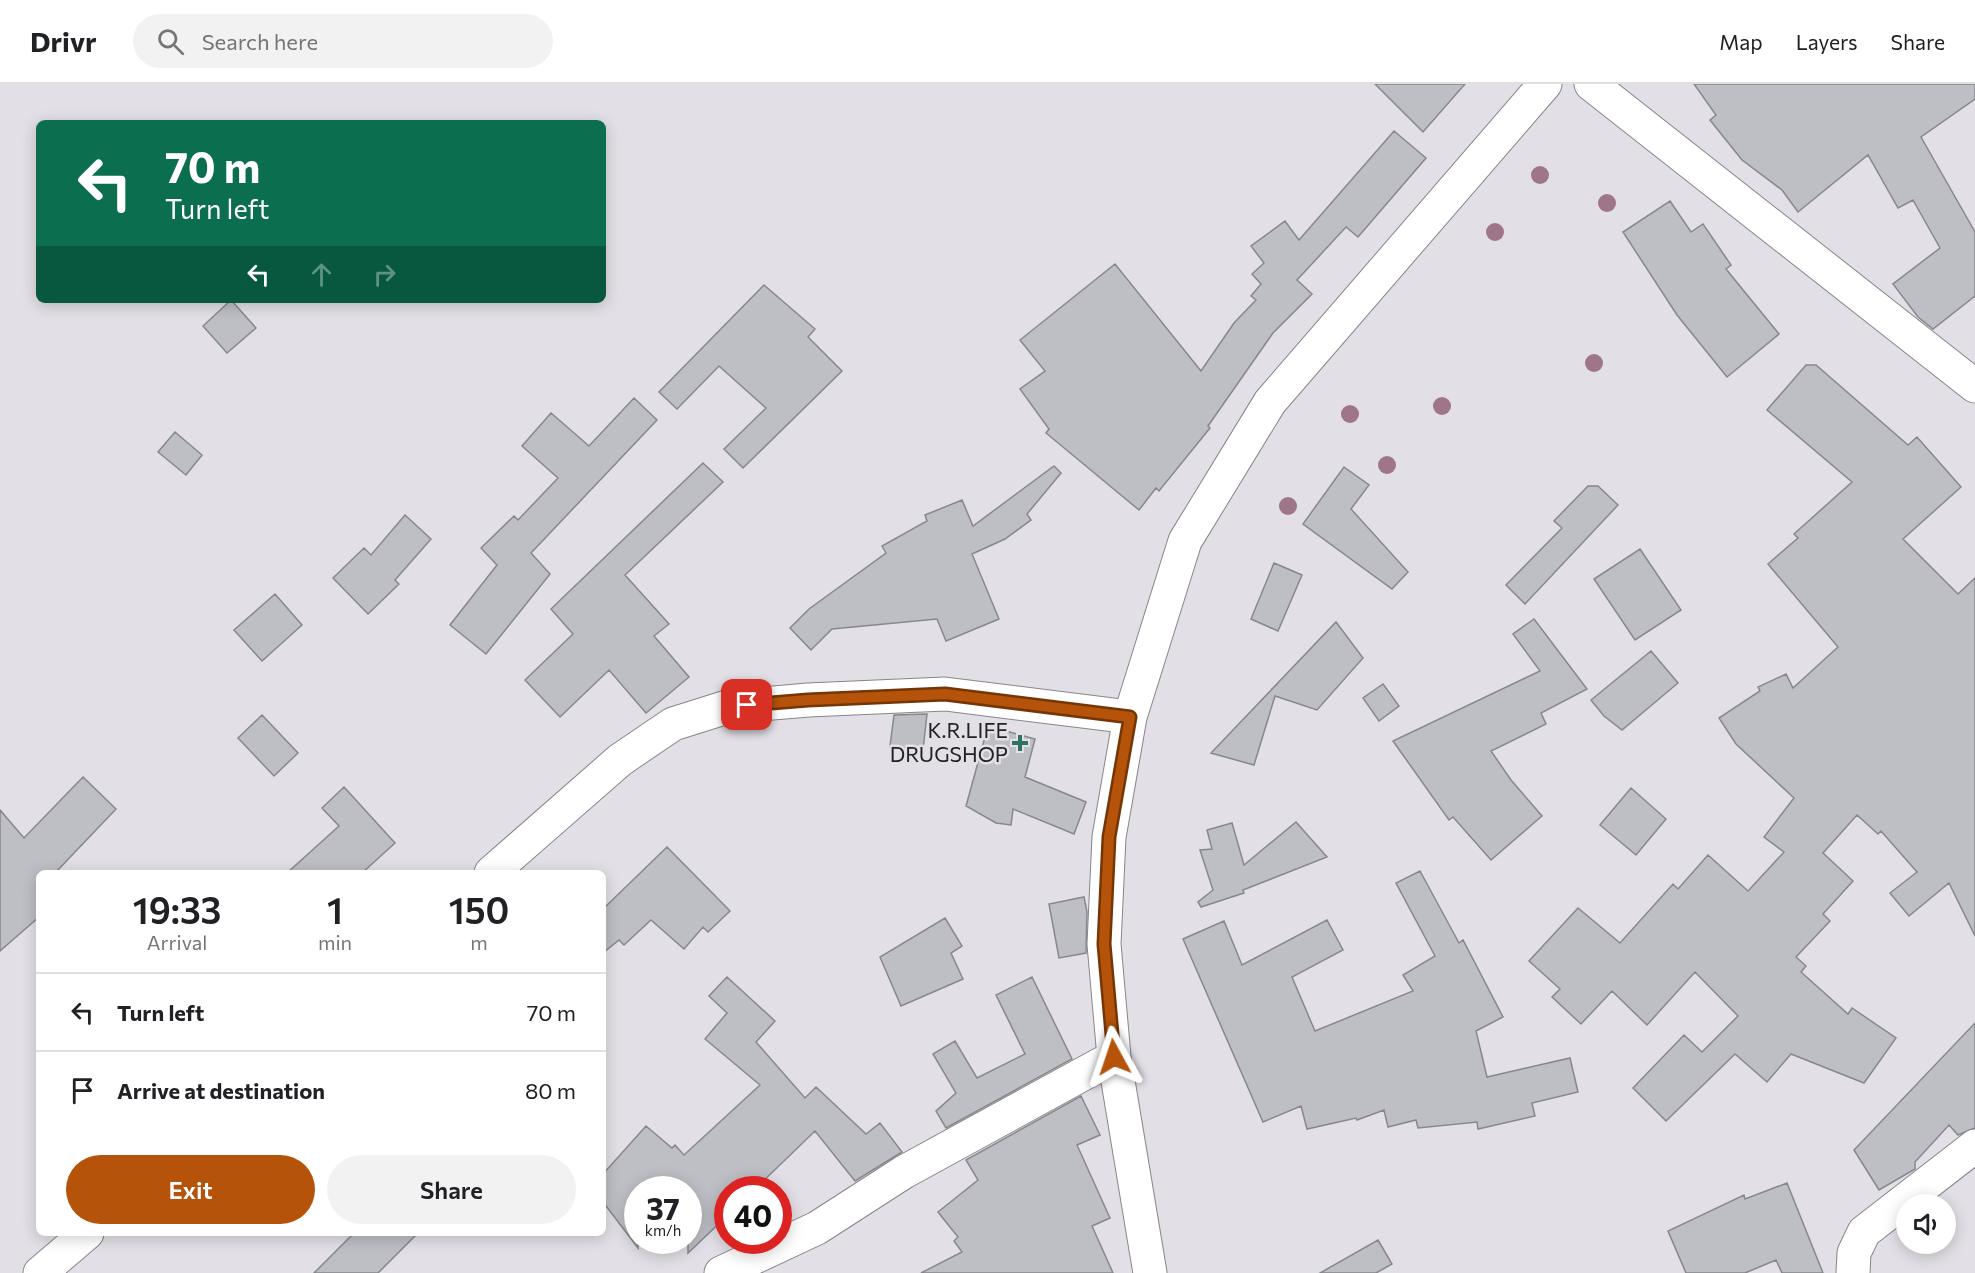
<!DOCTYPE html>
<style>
body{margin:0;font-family:Commissioner,sans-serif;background:#f2f2f2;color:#202124;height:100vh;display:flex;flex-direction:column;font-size:22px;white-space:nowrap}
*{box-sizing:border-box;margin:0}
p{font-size:20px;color:#757577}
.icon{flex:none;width:33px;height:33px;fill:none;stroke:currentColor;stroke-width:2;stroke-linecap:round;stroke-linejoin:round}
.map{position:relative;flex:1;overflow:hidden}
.details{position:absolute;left:36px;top:786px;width:570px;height:366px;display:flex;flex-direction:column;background:#fff;border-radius:9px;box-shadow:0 3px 15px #0003}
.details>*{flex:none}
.banner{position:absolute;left:36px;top:36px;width:570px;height:183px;border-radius:9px;box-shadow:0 3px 15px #0003;background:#0b6e4f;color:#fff;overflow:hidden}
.fabs{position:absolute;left:1896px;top:1110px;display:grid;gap:12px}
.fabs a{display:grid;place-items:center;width:60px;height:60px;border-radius:50%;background:#fff;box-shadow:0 3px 15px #0003;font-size:30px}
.speed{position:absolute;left:624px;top:1092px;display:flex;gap:12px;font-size:30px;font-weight:700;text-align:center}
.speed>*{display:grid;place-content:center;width:78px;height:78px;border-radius:50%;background:#fff;box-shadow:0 3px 15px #0003;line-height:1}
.speed small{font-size:15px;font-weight:400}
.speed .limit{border:9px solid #d22;background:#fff;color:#111}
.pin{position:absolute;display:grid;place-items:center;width:51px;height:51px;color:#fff;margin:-26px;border-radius:12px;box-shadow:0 3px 9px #0006}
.me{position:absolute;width:66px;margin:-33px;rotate:355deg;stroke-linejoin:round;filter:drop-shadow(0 0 4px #0008)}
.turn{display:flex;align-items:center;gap:21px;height:126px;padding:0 30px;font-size:27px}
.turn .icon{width:78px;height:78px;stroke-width:2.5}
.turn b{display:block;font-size:42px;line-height:51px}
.lanes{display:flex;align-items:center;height:57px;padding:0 30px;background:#0003;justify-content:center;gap:30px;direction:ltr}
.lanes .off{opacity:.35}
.eta{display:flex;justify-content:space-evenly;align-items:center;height:102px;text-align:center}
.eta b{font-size:36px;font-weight:600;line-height:42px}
.action{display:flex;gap:12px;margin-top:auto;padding:12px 30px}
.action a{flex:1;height:69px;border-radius:36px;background:#b45309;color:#fff;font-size:24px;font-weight:600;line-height:69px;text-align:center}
.action a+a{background:#f2f2f2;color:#202124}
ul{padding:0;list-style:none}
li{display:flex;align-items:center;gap:18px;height:78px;padding:0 30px;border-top:2px solid #e0e0e0}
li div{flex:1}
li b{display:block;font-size:22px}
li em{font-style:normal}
header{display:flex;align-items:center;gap:36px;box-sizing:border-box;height:84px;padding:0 30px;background:#fff;border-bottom:2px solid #e0e0e0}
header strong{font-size:28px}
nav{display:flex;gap:33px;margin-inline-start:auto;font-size:21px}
.search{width:420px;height:54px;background:#f2f2f2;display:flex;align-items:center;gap:15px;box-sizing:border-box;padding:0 21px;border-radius:33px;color:#757577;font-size:22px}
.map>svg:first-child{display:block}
.building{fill:#bebfc5;stroke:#87878d;stroke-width:1.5}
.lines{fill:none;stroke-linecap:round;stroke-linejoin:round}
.minor-casing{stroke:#87858a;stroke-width:35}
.minor{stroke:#fff;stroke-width:33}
.tree{fill:#9e758a}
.route-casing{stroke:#753606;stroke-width:15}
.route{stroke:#b45309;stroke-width:10}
.poi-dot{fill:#2f7365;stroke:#e2e0e6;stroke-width:2}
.labels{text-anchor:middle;stroke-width:5;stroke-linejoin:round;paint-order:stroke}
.poi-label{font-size:21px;fill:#222123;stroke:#e2e0e6;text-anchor:end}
</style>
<header>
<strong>Drivr</strong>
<div class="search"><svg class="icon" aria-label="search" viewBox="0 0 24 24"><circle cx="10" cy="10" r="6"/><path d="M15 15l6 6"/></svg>Search here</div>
<nav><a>Map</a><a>Layers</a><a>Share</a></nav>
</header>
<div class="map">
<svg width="1975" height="1189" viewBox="0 0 1975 1189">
<rect width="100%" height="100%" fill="#e2e0e6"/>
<!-- building -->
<path class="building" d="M1375,0H1465L1423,48Z
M1694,0H1975V15L1921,53L1975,148V212L1933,245L1918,233L1893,200L1940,164L1913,116L1898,124L1868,71L1798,128L1782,106L1742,76L1710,36L1716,31Z
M1394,47L1426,74L1358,153L1346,143L1297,196L1312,210L1273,249L1208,342L1210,344L1159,407L1156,404L1139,426L1046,349L1049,345L1020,305L1045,287L1020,256L1115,180L1201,287L1234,239L1256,216L1251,212L1261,200L1252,190L1264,179L1251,162L1285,137L1299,156Z
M1670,117L1691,148L1703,140L1731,181L1726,185L1779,250L1727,293L1677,231L1623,148Z
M764,201L815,245L808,253L842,287L743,384L724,365L766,324L719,282L677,325L659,308Z
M231,216L256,244L227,269L203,242Z
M1806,281H1816L1908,361L1917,353L1961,403L1903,455L1958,510L1975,494V852L1949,799L1909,832L1890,809L1917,788L1881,747L1878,750L1857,731L1823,769L1853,797L1823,830L1830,837L1796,873L1806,882L1801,888L1848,930L1852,924L1896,954L1864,999L1791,970L1767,998L1735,970L1666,1037L1633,1004L1684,951L1702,968L1738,932L1695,888L1647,941L1612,907L1581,940L1552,913L1560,905L1529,877L1578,824L1620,859L1673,800L1678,805L1708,771L1748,807L1784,768L1764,753L1794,714L1736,660L1719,634L1760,607L1758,603L1786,590L1793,604L1838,563L1768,480L1798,454L1794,450L1852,398L1767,326Z
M634,314L657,336L531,469L550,490L486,570L450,541L497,481L481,464L514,432L518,436L558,394L522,362L551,329L589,362Z
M175,348L202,371L186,391L158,368Z
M703,379L723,398L625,491L669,540L654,552L689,593L646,629L609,586L560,633L525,596L573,550L551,525Z
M1054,382L1061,389L1027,430L1031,436L1005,455L972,470L999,535L946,557L937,535L832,545L811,566L790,544L809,525L886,469L882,462L927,437L925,431L962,416L973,442Z
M1344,383L1369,401L1351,425L1408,488L1392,505L1303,440Z
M1588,402H1598L1618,421L1525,520L1506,501L1562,444L1554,437Z
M405,431L431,455L395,496L399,500L368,530L333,494L364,464L371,471Z
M1640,465L1681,526L1635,556L1594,495Z
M1274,479L1302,491L1278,547L1251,535Z
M275,510L302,541L262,577L234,546Z
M1534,535L1587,605L1541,629L1546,640L1491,667L1511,696L1542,732L1491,776L1453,733L1449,736L1393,657L1540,587L1513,550Z
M1336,538L1363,574L1317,626L1275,612L1254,681L1211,669Z
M1651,567L1678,599L1622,646L1604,632L1591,616Z
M1383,600L1399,622L1379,637L1363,614Z
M927,630L923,666L890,662L894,631Z
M262,631L298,669L274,692L238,654Z
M988,642L1035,655L1025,693L1086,718L1074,750L1013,725L1011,741L996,739L966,722Z
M83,693L116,725L55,789H39V833L0,867V726L24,754Z
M344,703L395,759L362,789H287L339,742L322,724Z
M1631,704L1666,735L1636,771L1600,741Z
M1296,738L1327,773L1243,806L1244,809L1201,823L1198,818L1213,806L1200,766L1212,765L1207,746L1232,739L1244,781Z
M667,763L730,827L708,848L703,843L684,865L651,836L624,861L619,856L603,869V825Z
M1420,787L1459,859L1463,856L1503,933L1476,947L1487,993L1570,974L1578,1008L1532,1019L1535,1032L1478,1045L1477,1038L1418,1044L1416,1036L1388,1043L1384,1026L1357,1036L1356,1034L1307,1045L1301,1022L1263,1038L1183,855L1224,837L1242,881L1327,836L1343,866L1292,893L1315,947L1413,907L1403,891L1435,872L1396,799Z
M1084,813L1087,828L1086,869L1059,874L1049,820Z
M945,834L962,862L951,869L963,895L901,922L880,873Z
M727,893L775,937L756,958L805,1014L816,1003L866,1050L880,1039L902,1068L855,1097L815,1047L754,1106H728V1131L688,1169V1106H638V1164L603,1118V1090L646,1042L672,1064L675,1061L684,1071L760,1001L705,955L727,929L709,912Z
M1032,893L1072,975L946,1044L936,1027L956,1009L933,970L955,957L977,994L1025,970L996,911Z
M1975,939V1044L1958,1051L1949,1041L1915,1078V1085L1879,1106L1854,1066Z
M1081,1012L1100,1051L1077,1061L1110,1134L1092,1142L1113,1189H921L962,1168L954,1157L958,1153L938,1128L978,1096L966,1076Z
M1787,1099L1823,1189H1782L1776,1176L1745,1189H1686L1668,1147L1744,1111L1745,1115Z
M354,1149H418L378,1189H314Z
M1378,1156L1392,1180L1376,1189H1320Z"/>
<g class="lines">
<defs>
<path id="minor" d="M1591,0L1975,302
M491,789L620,676L673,640L727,623L808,616L945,610L1130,633
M40,1189L87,1149
M721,1189L817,1144L904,1088L1114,973
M1150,1189L1114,973L1104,860L1109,753L1130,633L1185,457L1270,318L1545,0
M1853,1189L1854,1169L1864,1148L1975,1062"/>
</defs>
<!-- minor casing -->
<use href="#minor" class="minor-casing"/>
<!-- minor -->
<use href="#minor" class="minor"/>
</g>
<!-- trees -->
<g class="tree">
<circle cx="1540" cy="91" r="9"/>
<circle cx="1607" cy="119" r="9"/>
<circle cx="1495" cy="148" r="9"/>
<circle cx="1594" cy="279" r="9"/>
<circle cx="1442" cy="322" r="9"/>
<circle cx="1350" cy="330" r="9"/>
<circle cx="1387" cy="381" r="9"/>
<circle cx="1288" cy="422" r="9"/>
</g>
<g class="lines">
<defs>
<path id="route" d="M747,621L808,616L945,610L1130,633L1109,753L1104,860L1114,973"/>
</defs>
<!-- route casing -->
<use href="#route" class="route-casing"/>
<!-- route -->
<use href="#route" class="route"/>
</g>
<!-- markers -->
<path class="poi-dot" d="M1017 650h6v6h6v6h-6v6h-6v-6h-6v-6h6z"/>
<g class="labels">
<!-- poi labels -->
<g class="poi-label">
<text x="1008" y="654">K.R.LIFE<tspan x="1008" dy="24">DRUGSHOP</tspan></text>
</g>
</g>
</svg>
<div class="fabs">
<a><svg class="icon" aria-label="sound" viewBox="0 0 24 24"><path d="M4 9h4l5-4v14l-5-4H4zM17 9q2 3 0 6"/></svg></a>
</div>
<div class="speed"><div>37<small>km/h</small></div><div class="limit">40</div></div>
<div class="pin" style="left:747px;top:621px;background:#d93025"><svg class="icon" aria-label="arrive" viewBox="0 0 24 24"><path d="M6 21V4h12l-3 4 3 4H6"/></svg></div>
<svg class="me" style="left:1114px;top:973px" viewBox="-20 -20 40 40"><path d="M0-17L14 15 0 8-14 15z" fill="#b45309" stroke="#fff" stroke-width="4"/></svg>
<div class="banner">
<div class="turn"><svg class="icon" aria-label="left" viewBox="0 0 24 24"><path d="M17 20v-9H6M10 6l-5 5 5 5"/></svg><div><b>70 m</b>Turn left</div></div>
<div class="lanes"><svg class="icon" aria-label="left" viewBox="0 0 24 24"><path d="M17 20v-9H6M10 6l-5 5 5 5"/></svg><svg class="icon off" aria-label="ahead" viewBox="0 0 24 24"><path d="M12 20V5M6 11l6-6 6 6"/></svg><svg class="icon off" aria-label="right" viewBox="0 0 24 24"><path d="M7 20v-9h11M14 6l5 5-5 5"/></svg></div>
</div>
<section class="details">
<div class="eta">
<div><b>19:33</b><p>Arrival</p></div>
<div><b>1</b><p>min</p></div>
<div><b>150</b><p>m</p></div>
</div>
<ul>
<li><svg class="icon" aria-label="left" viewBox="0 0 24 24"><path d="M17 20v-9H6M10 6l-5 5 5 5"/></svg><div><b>Turn left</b></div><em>70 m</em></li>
<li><svg class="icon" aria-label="arrive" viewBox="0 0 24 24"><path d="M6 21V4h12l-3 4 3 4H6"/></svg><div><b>Arrive at destination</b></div><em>80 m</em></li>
</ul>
<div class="action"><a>Exit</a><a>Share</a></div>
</section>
</div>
